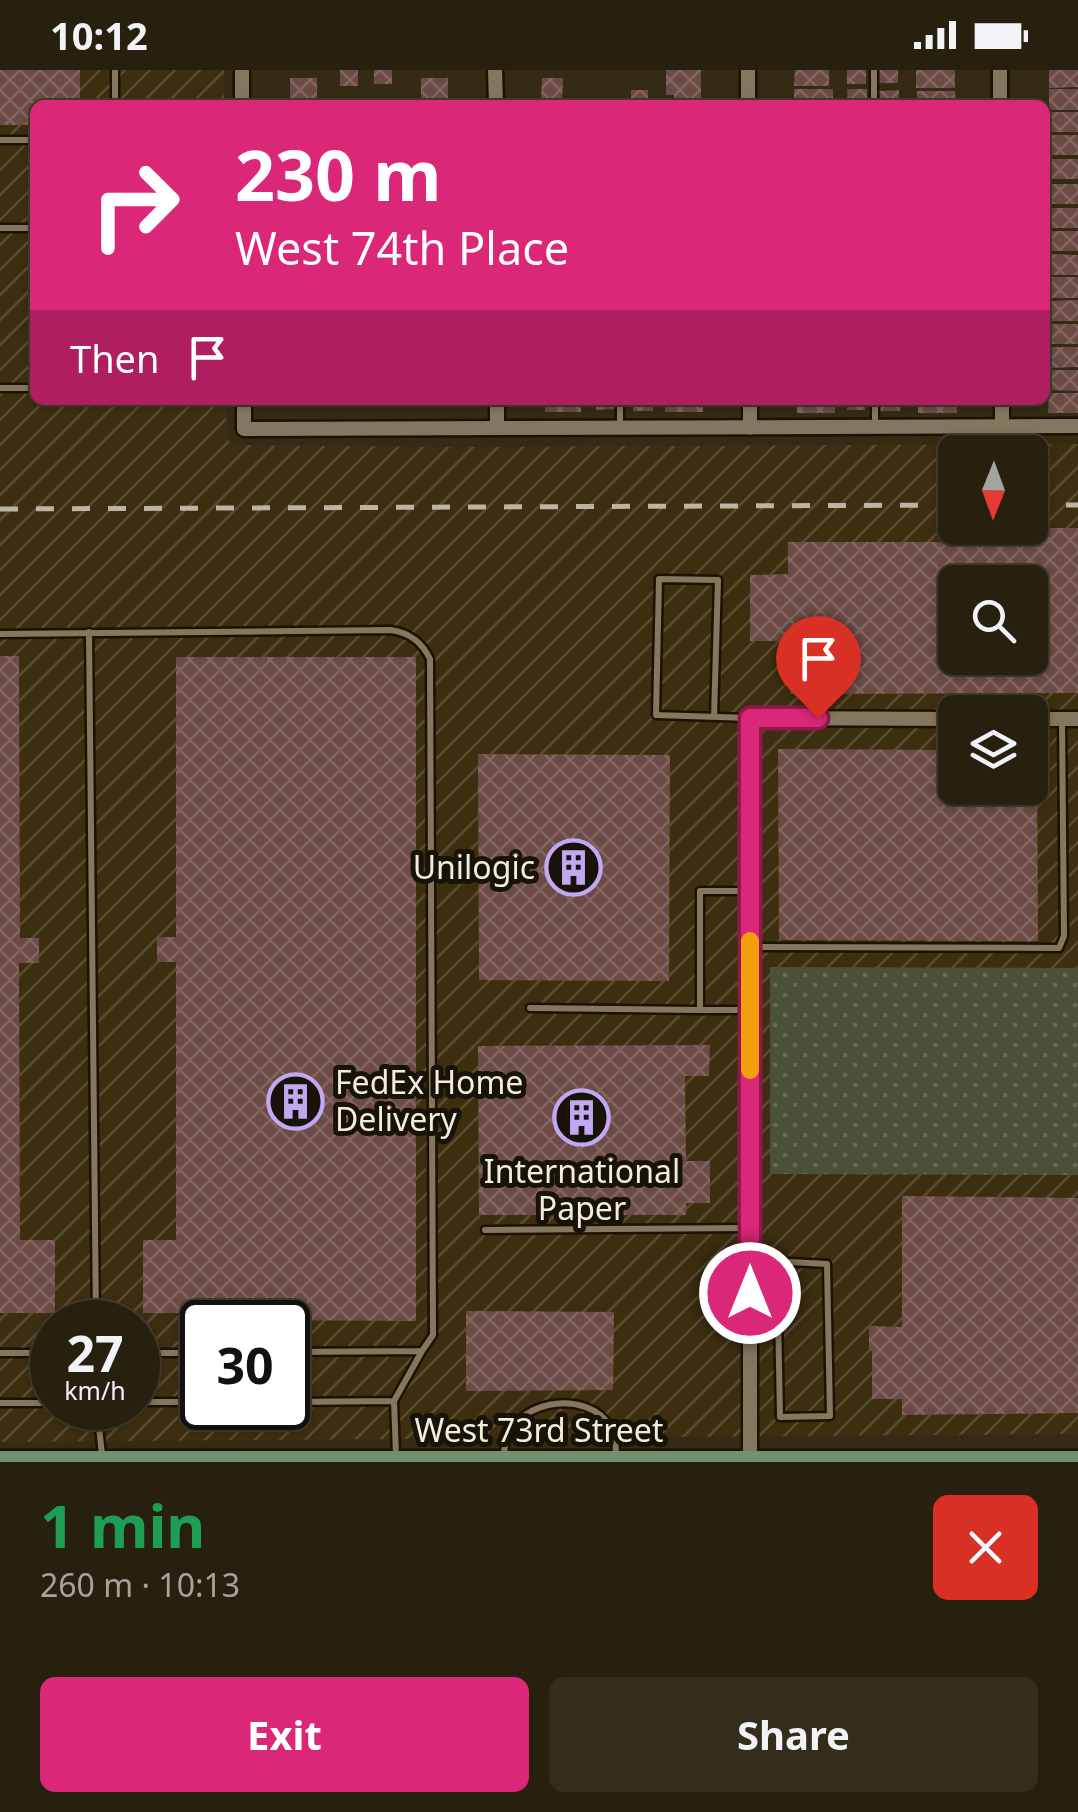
<!DOCTYPE html>
<meta charset="utf-8">
<style>
body{margin:0;font-family:"Noto Sans",sans-serif;background:#342d1c;color:#f1f3f6;height:100vh;display:flex;flex-direction:column;font-size:38px;white-space:nowrap}
*{box-sizing:border-box;margin:0}
p{font-size:32px;color:#a5a39e}
.icon{flex:none;width:55px;height:55px;fill:none;stroke:currentColor;stroke-width:2;stroke-linecap:round;stroke-linejoin:round}
.map{position:relative;height:1392px;overflow:hidden}
.details{display:flex;flex-direction:column;background:#28200e;flex:1}
.details>*{flex:none}
.banner{position:absolute;left:30px;top:30px;width:1020px;height:305px;border-radius:15px;box-shadow:0 2px 8px #0004,0 0 0 2px #443e2e;background:#db2777;color:#fff;overflow:hidden}
.needle{width:65px;rotate:181deg}
.controls{position:absolute;left:938px;top:365px;display:grid;gap:20px}
.controls a{display:grid;place-items:center;width:110px;height:110px;border-radius:15px;background:#28200e;box-shadow:0 2px 8px #0004,0 0 0 2px #443e2e;font-size:50px}
.speed{position:absolute;left:30px;top:1230px;display:flex;gap:20px;font-size:50px;font-weight:700;text-align:center}
.speed>*{display:grid;place-content:center;width:130px;height:130px;border-radius:50%;background:#28200e;box-shadow:0 2px 8px #0004,0 0 0 2px #443e2e;line-height:1}
.speed small{font-size:25px;font-weight:400}
.speed .limit{border:5px solid #111;border-radius:15px;background:#fff;color:#111}
.pin{position:absolute;display:grid;place-items:center;width:85px;height:85px;color:#fff;margin:-102px -42px;border-radius:50% 50% 50% 0;rotate:-45deg;box-shadow:0 0 10px #0007}
.pin .icon{rotate:45deg}
.me{position:absolute;width:110px;margin:-55px;rotate:0deg;stroke-linejoin:round;filter:drop-shadow(0 0 8px #0008)}
.turn{display:flex;align-items:center;gap:35px;height:210px;padding:0 40px;font-size:45px}
.turn .icon{width:130px;height:130px;stroke-width:2.5}
.turn b{display:block;font-size:70px;line-height:85px}
.then{display:flex;align-items:center;height:95px;padding:0 40px;background:#0003;gap:20px;font-size:38px}
.round{display:grid;place-items:center;flex:none;width:105px;height:105px;border-radius:15px;background:#342d1c}
.overview{display:flex;align-items:center;justify-content:space-between;height:170px;padding:0 40px}
h1{font-size:60px;font-weight:700;line-height:75px;color:#1e9e55}
.cta{display:flex;gap:20px;margin-top:auto;padding:20px 40px}
.cta a{flex:1;height:115px;border-radius:15px;background:#db2777;color:#fff;font-size:40px;font-weight:700;line-height:115px;text-align:center}
.cta a+a{background:#342d1c;color:#f1f3f6}
.status{display:flex;justify-content:space-between;align-items:center;height:70px;padding:0 50px;background:#28200e;direction:ltr}
.status svg{height:28px;fill:currentColor}
.map>svg:first-child{display:block}
.industrial{fill:url(#industrial-furrows);fill-rule:evenodd}
.grass{fill:url(#grass-dots)}
.building{fill:url(#building-cross-hatch);fill-rule:evenodd}
.lines{fill:none;stroke-linecap:round;stroke-linejoin:round}
.lane-casing{stroke:#1c1200;stroke-width:11}
.street-casing{stroke:#1c1200;stroke-width:19}
.secondary-casing{stroke:#1c1200;stroke-width:25}
.lane{stroke:#84775f;stroke-width:6}
.street{stroke:#84775f;stroke-width:14}
.secondary{stroke:#719072;stroke-width:20}
.rail{stroke:#bdb4a4;stroke-width:5;stroke-dasharray:18 18;stroke-linecap:butt}
.route-casing{stroke:#8e194d;stroke-width:25}
.route{stroke:#db2777;stroke-width:18}
.slow{stroke:#f59e0b;stroke-width:18}
.labels{text-anchor:middle;stroke-width:10;stroke-linejoin:round;paint-order:stroke}
.poi-label{font-size:32px;fill:#f4ecdf;stroke:#181309;text-anchor:end}
.street-label{font-size:32px;fill:#f4ecdf;stroke:#181309}
</style>
<div class="status"><b>10:12</b><svg viewBox="0 0 49 12"><path d="M0 12V9h3v3zM5 12V6h3v6zM10 12V3h3v9zM15 12V0h3v12zM26 1h20v11H26zM47 4h2v5h-2z"/></svg></div>
<div class="map">
<svg width="1078" height="1392" viewBox="0 0 1078 1392">
<defs>
<pattern id="industrial-furrows" width="10" height="10" patternUnits="userSpaceOnUse" patternTransform="scale(2.5)"><rect width="10" height="10" fill="#3d2e10"/><path d="M-1 1l2-2M0 10L10 0M9 11l2-2" fill="none" stroke="#5a4c32"/></pattern>
<pattern id="grass-dots" width="8" height="8" patternUnits="userSpaceOnUse" patternTransform="scale(2.5)"><rect width="8" height="8" fill="#4b5038"/><path d="M2 2h.1M6 6h.1" fill="none" stroke="#666954" stroke-width="1.8" stroke-linecap="round"/></pattern>
<pattern id="building-cross-hatch" width="8" height="8" patternUnits="userSpaceOnUse" patternTransform="scale(2.5)"><rect width="8" height="8" fill="#6c4b46"/><path d="M0 0l8 8M0 8l8-8" fill="none" stroke="#826560"/></pattern>
</defs>
<rect width="100%" height="100%" fill="#352a13"/>
<!-- industrial -->
<path class="industrial" d="M0,0H224V35H35V330H226L227,369L233,375L449,377L1078,374V1364L0,1372ZM955,382H1030V458H955ZM955,512H1030V588H955ZM955,642H1030V718H955ZM52,1252H138V1338H52ZM202,1252H288V1338H202Z"/>
<!-- grass -->
<path class="grass" d="M770,897L1078,898V1105L770,1104Z"/>
<!-- building -->
<path class="building" d="M0,0H80V35H35V55H0Z
M340,0H358V16H340Z
M374,0H392V14H374Z
M666,0H701V30H674V25H666Z
M795,0H829V16H794Z
M847,0H866V14H847Z
M879,0H898V13H879Z
M916,0H955V18H916Z
M1049,0H1078V17L1049,18Z
M290,8H317V32H290Z
M421,8H448V32H421Z
M542,8H563L562,31H541Z
M794,19H833V35H794Z
M847,19H867V35H848Z
M1049,19H1078V40H1049Z
M631,20H648V35H631Z
M899,20V35H880L879,21Z
M917,21H955L956,35H917Z
M1049,42H1078V62H1049Z
M1049,65H1078V85H1049Z
M1049,89H1078V109H1049Z
M1049,114H1078V134H1049Z
M1049,138H1078V158H1049Z
M1049,161H1078V181H1049Z
M1049,184L1078,185V205H1049Z
M1049,207H1078V228H1049Z
M1078,230V251H1049V231Z
M1049,254H1078V274H1049Z
M1048,277H1078V297L1049,298Z
M1049,300H1078V321L1049,320Z
M1049,323H1078V343H1048Z
M291,330H312V337L291,336Z
M432,330H453L452,336H431Z
M545,330H581V342H545Z
M596,330H615L616,339L596,340Z
M633,330H653V341H633Z
M665,330H703V342H665Z
M797,330H835V343H797Z
M848,330H864L865,340H847Z
M880,330H899L900,341H880Z
M918,330H956L957,343H918Z
M1024,458H1078V623L790,624V571H750V505L788,504V472H1024ZM955,512H1030V588H955Z
M0,586H19L20,868H39V893H19L20,1170H55V1243H0Z
M176,587H416V1251L249,1250V1243H143V1170H176V892H157V867H176Z
M778,679L955,680V718H1030V680H1037L1038,871L779,870Z
M478,684L670,685L669,911L479,910Z
M710,975L709,1006H685L686,1091H710V1133H686V1145H479L478,976Z
M902,1126L1078,1128V1343L902,1345V1329H872V1281H869V1256L902,1257Z
M466,1241L614,1242L613,1320L466,1321Z"/>
<g class="lines">
<defs>
<path id="lane" d="M115,0V35
M874,0V35
M0,70H35
M0,158H35
M0,318H35
M875,330V356
M620,357V330
M89,562L96,1252
M0,564L391,560C410,563 422,572 430,589L433,1265L422,1281
M714,647L718,510L659,509L656,645L749,648
M749,821H700V940H750
M751,877L1059,878L1064,866L1062,650
M530,938L700,940
M485,1160L749,1158
M752,1190L827,1194L830,1346L780,1347L777,1191
M288,1282L422,1281L394,1331L396,1385
M0,1283H52
M138,1283H202
M138,1332H202
M288,1332L394,1331
M0,1333H52
M97,1338L102,1385
M504,1385C505,1329 588,1316 611,1358C616,1368 616,1379 616,1390"/>
<path id="street" d="M242,0V35
M495,0L496,35
M748,0V35
M1000,0V35
M244,330V359L1078,356
M497,330V358
M750,330V358
M1002,330V357
M1030,649H1078
M750,1391V648L955,649"/>
<path id="secondary" d="M0,1391H1078"/>
</defs>
<!-- lane casing -->
<use href="#lane" class="lane-casing"/>
<!-- street casing -->
<use href="#street" class="street-casing"/>
<!-- secondary casing -->
<use href="#secondary" class="secondary-casing"/>
<!-- lane -->
<use href="#lane" class="lane"/>
<!-- street -->
<use href="#street" class="street"/>
<!-- secondary -->
<use href="#secondary" class="secondary"/>
<!-- rail -->
<path class="rail" d="M1030,435H1078
M0,439L955,435"/>
</g>
<g class="lines">
<defs>
<path id="route" d="M750,1223V648H818"/>
</defs>
<!-- route casing -->
<use href="#route" class="route-casing"/>
<!-- route -->
<use href="#route" class="route"/>
<!-- slow -->
<path class="slow" d="M750,871V1000"/>
</g>
<!-- icons -->
<defs>
<symbol id="building-ring" viewBox="-11 -11 22 22"><circle r="9.5" fill="#181309" stroke="#c0a8f3" stroke-width="1.5"/><path d="M-4-6H4V6H1V3H-1V6H-4ZM-2.5-4.3h1.7v1.8h-1.7ZM.8-4.3h1.7v1.8H.8ZM-2.5-1h1.7V.8h-1.7ZM.8-1h1.7V.8H.8Z" fill="#c0a8f3"/></symbol>
</defs>
<g fill-rule="evenodd">
<use href="#building-ring" x="542" y="766" width="63" height="63"/>
<use href="#building-ring" x="264" y="1000" width="63" height="63"/>
<use href="#building-ring" x="550" y="1016" width="63" height="63"/>
</g>
<g class="labels">
<!-- poi labels -->
<g class="poi-label">
<text x="535" y="809">Unilogic</text>
<text x="335" y="1024" text-anchor="start">FedEx Home<tspan x="335" dy="37">Delivery</tspan></text>
<text x="582" y="1113" text-anchor="middle">International<tspan x="582" dy="37">Paper</tspan></text>
</g>
<!-- street labels -->
<g class="street-label">
<text x="539" y="1372">West 73rd Street</text>
</g>
</g>
</svg>
<div class="controls">
<a><svg class="needle" viewBox="-14 -14 28 28"><path d="M0-13l5 13h-10z" fill="#e53935"/><path d="M0 13l5-13h-10z" fill="#a5a39e"/></svg></a>
<a><svg class="icon" aria-label="search" viewBox="0 0 24 24"><circle cx="10" cy="10" r="6"/><path d="M15 15l6 6"/></svg></a>
<a><svg class="icon" aria-label="layers" viewBox="0 0 24 24"><path d="M12 4l9 5-9 5-9-5zM3 14l9 5 9-5"/></svg></a>
</div>
<div class="speed"><div>27<small>km/h</small></div><div class="limit">30</div></div>
<div class="pin" style="left:818px;top:648px;background:#d93025"><svg class="icon" aria-label="arrive" viewBox="0 0 24 24"><path d="M6 21V4h12l-3 4 3 4H6"/></svg></div>
<svg class="me" style="left:750px;top:1223px" viewBox="-20 -20 40 40"><circle r="17" fill="#db2777" stroke="#fff" stroke-width="3"/><path d="M0-11L8 9 0 5-8 9z" fill="#fff"/></svg>
<div class="banner">
<div class="turn"><svg class="icon" aria-label="right" viewBox="0 0 24 24"><path d="M7 20v-9h11M14 6l5 5-5 5"/></svg><div><b>230 m</b>West 74th Place</div></div>
<div class="then">Then<svg class="icon" aria-label="arrive" viewBox="0 0 24 24"><path d="M6 21V4h12l-3 4 3 4H6"/></svg></div>
</div>
</div>
<section class="details">
<div class="overview"><div><h1>1 min</h1><p>260 m · 10:13</p></div><a class="round" style="background:#d93025;color:#fff"><svg class="icon" aria-label="close" viewBox="0 0 24 24"><path d="M6 6l12 12M18 6L6 18"/></svg></a></div>
<div class="cta"><a>Exit</a><a>Share</a></div>
</section>
